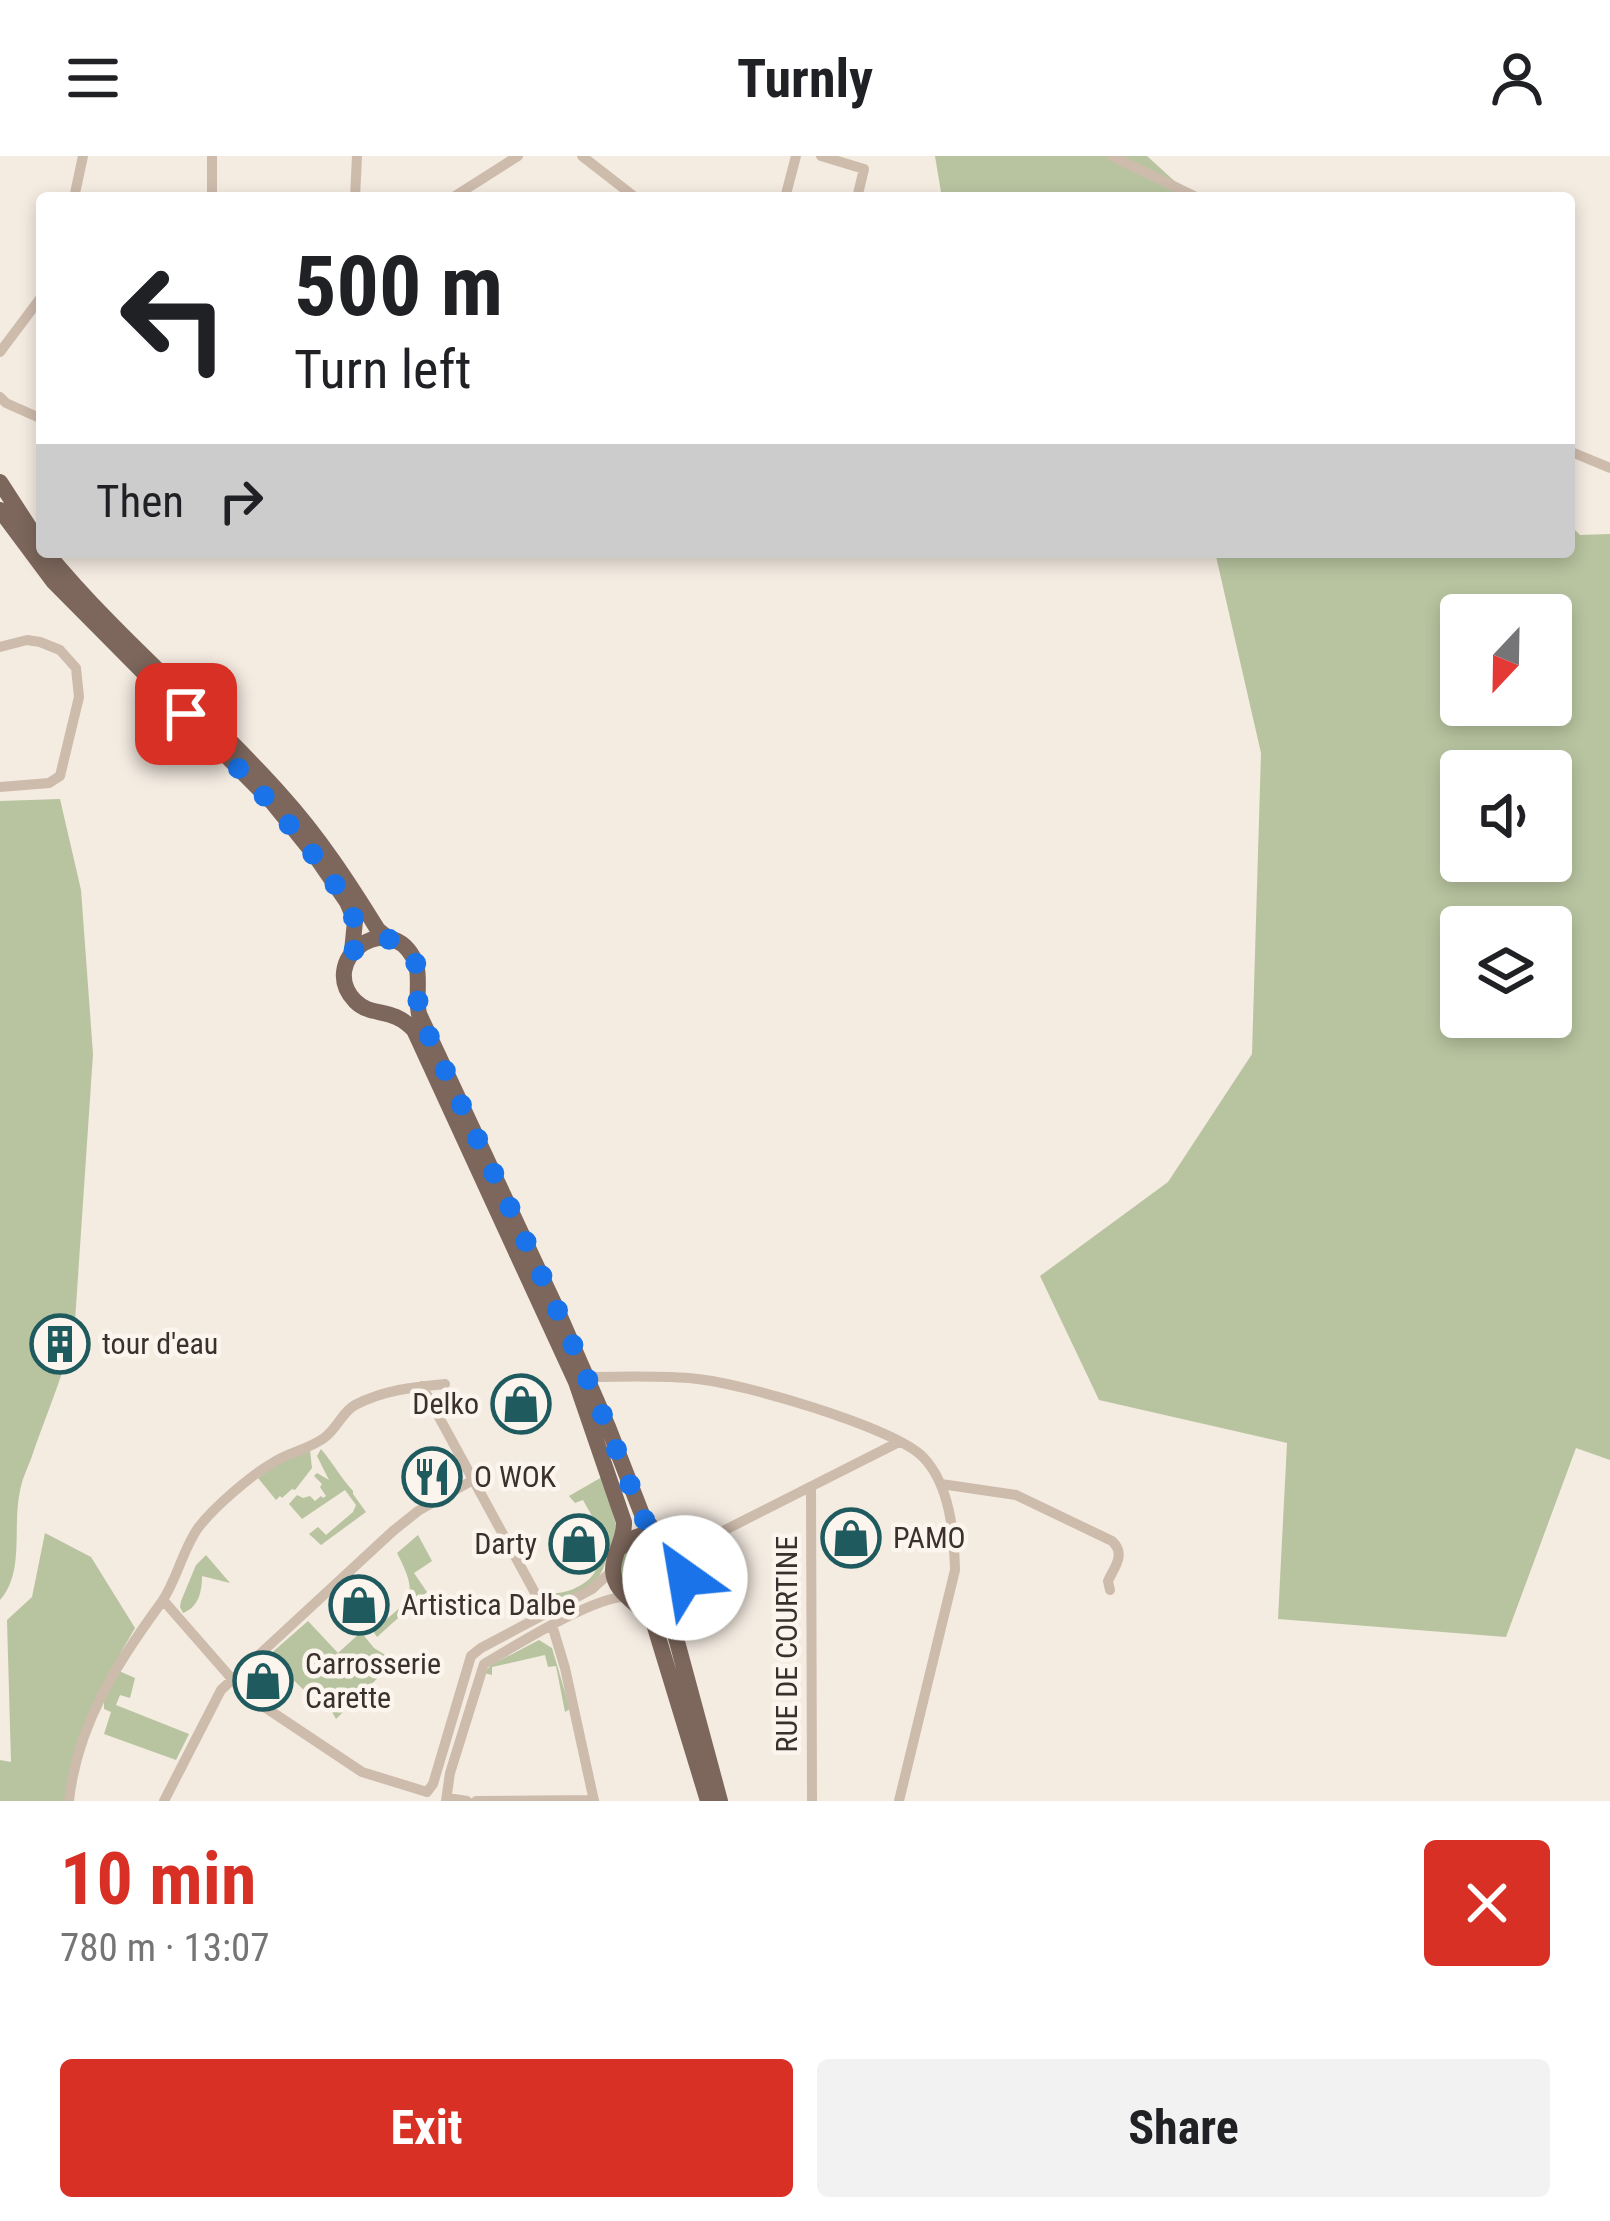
<!DOCTYPE html>
<meta charset="utf-8">
<style>
body{margin:0;font-family:"Roboto Condensed",sans-serif;background:#f2f2f2;color:#202124;height:100vh;display:flex;flex-direction:column;font-size:45px;white-space:nowrap}
*{box-sizing:border-box;margin:0}
p{font-size:39px;color:#757577}
.icon{flex:none;width:66px;height:66px;fill:none;stroke:currentColor;stroke-width:2;stroke-linecap:round;stroke-linejoin:round}
.map{position:relative;height:1645px;overflow:hidden}
.side{display:flex;flex-direction:column;background:#fff;flex:1}
.side>*{flex:none}
.guide{position:absolute;left:36px;top:36px;width:1539px;height:366px;border-radius:12px;box-shadow:0 6px 18px #0003;background:#fff;color:#202124;overflow:hidden}
.needle{width:78px;rotate:202deg}
.buttons{position:absolute;left:1440px;top:438px;display:grid;gap:24px}
.buttons a{display:grid;place-items:center;width:132px;height:132px;border-radius:12px;background:#fff;box-shadow:0 6px 18px #0003;font-size:60px}
.pin{position:absolute;display:grid;place-items:center;width:102px;height:102px;color:#fff;margin:-51px;border-radius:24px;box-shadow:0 6px 18px #0006}
.me{position:absolute;width:132px;margin:-66px;rotate:328deg;stroke-linejoin:round;filter:drop-shadow(0 0 9px #0008)}
.turn{display:flex;align-items:center;gap:42px;height:252px;padding:0 60px;font-size:54px}
.turn .icon{width:156px;height:156px;stroke-width:2.5}
.turn b{display:block;font-size:84px;line-height:102px}
.then{display:flex;align-items:center;height:114px;padding:0 60px;background:#0003;gap:24px;font-size:45px}
.round{display:grid;place-items:center;flex:none;width:126px;height:126px;border-radius:12px;background:#f2f2f2}
.head{display:flex;align-items:center;justify-content:space-between;height:204px;padding:0 60px}
h1{font-size:72px;font-weight:700;line-height:90px;color:#d93025}
.action{display:flex;gap:24px;margin-top:auto;padding:24px 60px}
.action a{flex:1;height:138px;border-radius:12px;background:#d93025;color:#fff;font-size:48px;font-weight:700;line-height:138px;text-align:center}
.action a+a{background:#f2f2f2;color:#202124}
header{display:flex;justify-content:space-between;align-items:center;height:156px;padding:0 60px;background:#fff;font-size:54px;font-weight:700}
.map>svg:first-child{display:block}
.green{fill:#b8c4a0;fill-rule:evenodd}
.lines{fill:none;stroke-linecap:round;stroke-linejoin:round}
.minor{stroke:#cdbbac;stroke-width:10}
.primary{stroke:#7d675c;stroke-width:16}
.route{stroke:#1a73e8;stroke-width:21;stroke-dasharray:0 37.8}
.labels{text-anchor:middle;stroke-width:9;stroke-linejoin:round;paint-order:stroke}
.poi-label{font-size:30px;fill:#3b302b;stroke:#fbf5ee;text-anchor:start}
.street-label{font-size:30px;fill:#3b302b;stroke:#fbf5ee}
</style>
<header><svg class="icon" aria-label="menu" viewBox="0 0 24 24"><path d="M4 6h16M4 12h16M4 18h16"/></svg>Turnly<svg class="icon" aria-label="person" viewBox="0 0 24 24"><circle cx="12" cy="8" r="4"/><path d="M4 21q1-7 8-7t8 7"/></svg></header>
<div class="map">
<svg width="1610" height="1645" viewBox="0 0 1610 1645">
<rect width="100%" height="100%" fill="#f4ebe1"/>
<!-- green -->
<path class="green" d="M935,0H1147L1193,42H942Z
M1569,368L1580,379L1610,378V1304L1576,1292L1506,1481L1278,1463L1287,1287L1099,1244L1040,1120L1168,1026L1252,898L1261,597L1215,396H1569ZM1461,459H1551V549H1461ZM1461,615H1551V705H1461ZM1461,771H1551V861H1461Z
M60,643L81,734L93,898L75,1165C68,1210 47,1256 32,1300C28,1311 22,1323 20,1335C12,1370 25,1416 0,1444V645Z
M321,1293C333,1307 341,1322 353,1335V1338L366,1356L321,1389L309,1378L318,1371L326,1379L353,1356L356,1349L345,1334L302,1363L289,1348L297,1339L303,1342L310,1340L315,1345L321,1340L323,1342L326,1340L320,1331L322,1328L314,1320L317,1317L329,1324L317,1300Z
M310,1294L312,1312L295,1334L292,1333L282,1342L280,1340L276,1344L258,1322L279,1307Z
M602,1321L617,1372L603,1413L595,1428L555,1446L548,1443L543,1435L550,1432L553,1437C570,1438 599,1424 598,1404L604,1401L601,1394L606,1391V1385L583,1344L575,1347L569,1340Z
M45,1377L91,1401L135,1472C103,1527 73,1580 66,1645H0V1604L11,1606L7,1464L32,1441Z
M418,1379L432,1405L414,1417L427,1436L377,1481L373,1475C408,1443 422,1445 397,1397Z
M619 1414a30 30 0 1 1 60 0a30 30 0 1 1-60 0Z
M206,1399L230,1427L202,1420C202,1435 199,1451 183,1457L180,1451L181,1445L196,1409Z
M308,1465L338,1497L361,1476L374,1492L395,1505L336,1563L330,1552L306,1536L268,1500Z
M539,1484L552,1492L570,1553L565,1556L556,1510L548,1511L545,1499L492,1511V1519L484,1517L491,1509Z
M119,1515L135,1522L130,1542L120,1539L116,1549L189,1578L176,1604L104,1578L111,1556L104,1553V1544Z"/>
<g class="lines">
<!-- minor -->
<path class="minor" d="M212,0V42
M582,0L636,42
M821,0L864,13L857,42
M1112,0L1198,42
M74,42L83,0
M355,42L357,0
M452,42L518,0
M785,42L796,0
M0,196L42,140
M0,241L6,247L42,263
M1569,295L1610,312
M0,491L27,484L40,486L60,494L76,512L79,541L60,620L49,627L0,631
M586,1221C623,1221 661,1219 697,1223C742,1227 893,1271 923,1301C950,1329 954,1377 955,1414L899,1645
M422,1230L546,1457
M941,1328L1016,1339L1112,1385C1126,1398 1115,1410 1108,1425L1110,1434
M811,1331L812,1645
M687,1411L696,1396L719,1377L899,1286
M163,1444L232,1523L263,1550L362,1616L427,1636
M552,1469L565,1512L594,1645
M427,1636L433,1628L471,1500L481,1492L592,1433L613,1414
M448,1642L467,1645
M69,1645C77,1569 117,1507 161,1447C177,1424 182,1395 198,1372C214,1351 251,1319 274,1306C290,1296 309,1293 324,1282C337,1273 342,1256 355,1249C384,1234 413,1231 445,1228
M164,1645L221,1534L393,1375L418,1355L473,1324
M446,1645L450,1617L484,1508C515,1490 594,1440 626,1441
M476,1645L594,1644"/>
<!-- primary -->
<path class="primary" d="M0,326L42,391
M0,354L53,425L272,646L314,698L347,746L355,765L352,795
M46,396C118,484 207,555 282,640C319,681 349,727 378,774L389,783
M657,1377L643,1361L608,1271L558,1156L419,858C415,840 422,817 413,801C386,753 317,805 355,845C372,862 392,850 414,874L576,1226L624,1366C625,1383 613,1397 613,1414C614,1440 643,1448 654,1468L708,1645
M621,1391C643,1369 684,1374 686,1411C687,1432 669,1437 672,1467L720,1645"/>
</g>
<g class="lines">
<!-- route -->
<path class="route" d="M186,558C236,610 287,660 328,719C339,734 352,750 355,768C356,778 355,787 352,796C373,776 407,778 416,808C421,824 416,841 419,858C490,1013 569,1166 629,1326C634,1339 638,1356 647,1367C665,1390 690,1383 685,1422"/>
</g>
<!-- icons -->
<defs>
<symbol id="building-ring" viewBox="-11 -11 22 22"><circle r="9.5" fill="#fbf5ee" stroke="#1f5a5e" stroke-width="1.5"/><path d="M-4-6H4V6H1V3H-1V6H-4ZM-2.5-4.3h1.7v1.8h-1.7ZM.8-4.3h1.7v1.8H.8ZM-2.5-1h1.7V.8h-1.7ZM.8-1h1.7V.8H.8Z" fill="#1f5a5e"/></symbol>
<symbol id="shop-ring" viewBox="-11 -11 22 22"><circle r="9.5" fill="#fbf5ee" stroke="#1f5a5e" stroke-width="1.5"/><path d="M-5-2.5h2.3a2.7 3.5 0 0 1 5.4 0H5L5.5 6h-11ZM-1.5-2.5h3a1.5 2.3 0 0 0-3 0Z" fill="#1f5a5e"/></symbol>
<symbol id="restaurant-ring" viewBox="-11 -11 22 22"><circle r="9.5" fill="#fbf5ee" stroke="#1f5a5e" stroke-width="1.5"/><path d="M-5-6h1v4h1v-4h1v4h1v-4h1v5L-1.5 .5V6h-2V.5L-5-1ZM5-6V6H3V1.5H1.5Q1.5-4 5-6Z" fill="#1f5a5e"/></symbol>
</defs>
<g fill-rule="evenodd">
<use href="#building-ring" x="27" y="1155" width="66" height="66"/>
<use href="#shop-ring" x="488" y="1215" width="66" height="66"/>
<use href="#restaurant-ring" x="399" y="1288" width="66" height="66"/>
<use href="#shop-ring" x="818" y="1349" width="66" height="66"/>
<use href="#shop-ring" x="546" y="1355" width="66" height="66"/>
<use href="#shop-ring" x="326" y="1416" width="66" height="66"/>
<use href="#shop-ring" x="230" y="1492" width="66" height="66"/>
</g>
<g class="labels">
<!-- poi labels -->
<g class="poi-label">
<text x="102" y="1198">tour d'eau</text>
<text x="479" y="1258" text-anchor="end">Delko</text>
<text x="474" y="1331">O WOK</text>
<text x="893" y="1392">PAMO</text>
<text x="537" y="1398" text-anchor="end">Darty</text>
<text x="401" y="1459">Artistica Dalbe</text>
<text x="305" y="1518">Carrosserie<tspan x="305" dy="34">Carette</tspan></text>
</g>
<!-- street labels -->
<g class="street-label">
<text transform="translate(787 1488) rotate(-90)" y="10">RUE DE COURTINE</text>
</g>
</g>
</svg>
<div class="buttons">
<a><svg class="needle" viewBox="-14 -14 28 28"><path d="M0-13l5 13h-10z" fill="#e53935"/><path d="M0 13l5-13h-10z" fill="#757577"/></svg></a>
<a><svg class="icon" aria-label="sound" viewBox="0 0 24 24"><path d="M4 9h4l5-4v14l-5-4H4zM17 9q2 3 0 6"/></svg></a>
<a><svg class="icon" aria-label="layers" viewBox="0 0 24 24"><path d="M12 4l9 5-9 5-9-5zM3 14l9 5 9-5"/></svg></a>
</div>
<div class="pin" style="left:186px;top:558px;background:#d93025"><svg class="icon" aria-label="arrive" viewBox="0 0 24 24"><path d="M6 21V4h12l-3 4 3 4H6"/></svg></div>
<svg class="me" style="left:685px;top:1422px" viewBox="-20 -20 40 40"><circle r="19" fill="#fff"/><path d="M0-13L10 11 0 6-10 11z" fill="#1a73e8"/></svg>
<div class="guide">
<div class="turn"><svg class="icon" aria-label="left" viewBox="0 0 24 24"><path d="M17 20v-9H6M10 6l-5 5 5 5"/></svg><div><b>500 m</b>Turn left</div></div>
<div class="then">Then<svg class="icon" aria-label="right" viewBox="0 0 24 24"><path d="M7 20v-9h11M14 6l5 5-5 5"/></svg></div>
</div>
</div>
<section class="side">
<div class="head"><div><h1>10 min</h1><p>780 m · 13:07</p></div><a class="round" style="background:#d93025;color:#fff"><svg class="icon" aria-label="close" viewBox="0 0 24 24"><path d="M6 6l12 12M18 6L6 18"/></svg></a></div>
<div class="action"><a>Exit</a><a>Share</a></div>
</section>
